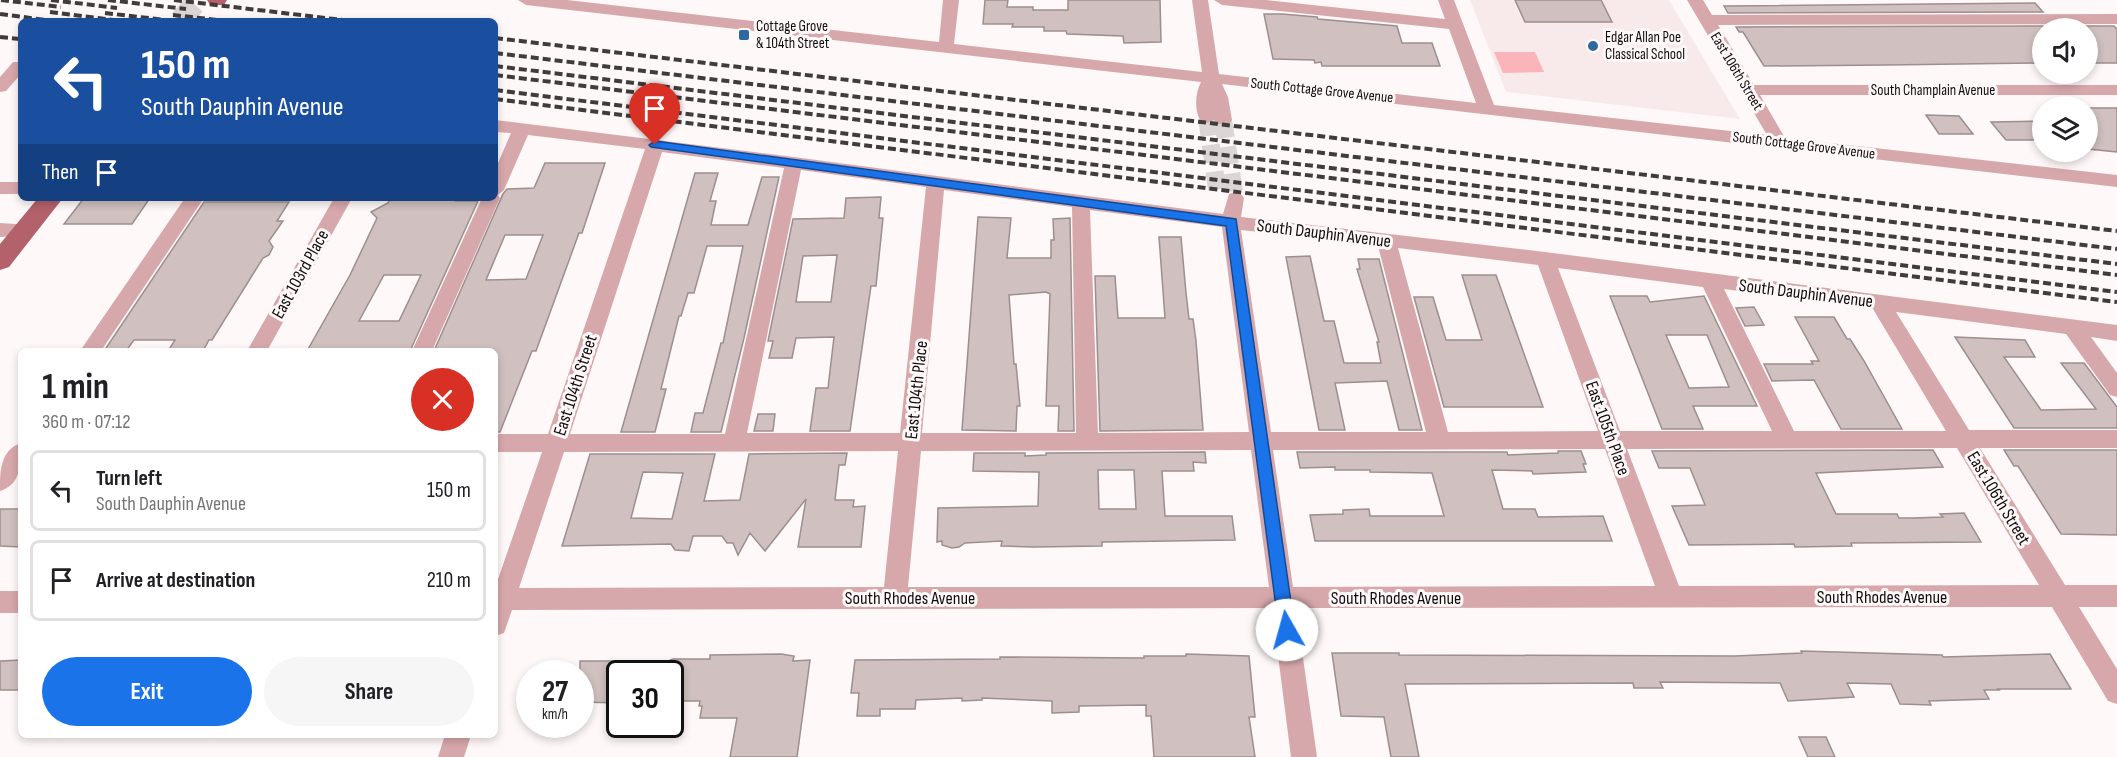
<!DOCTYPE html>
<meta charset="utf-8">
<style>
body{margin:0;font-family:"Sofia Sans Condensed",sans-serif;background:#f6f6f6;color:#202124;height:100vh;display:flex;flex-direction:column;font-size:22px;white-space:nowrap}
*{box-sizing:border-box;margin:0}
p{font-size:20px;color:#757577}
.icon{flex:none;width:33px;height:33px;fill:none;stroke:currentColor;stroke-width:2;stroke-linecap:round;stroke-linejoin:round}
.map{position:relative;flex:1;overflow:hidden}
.panel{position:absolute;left:18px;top:348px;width:480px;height:390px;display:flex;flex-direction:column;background:#fff;border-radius:9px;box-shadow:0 3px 9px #0003}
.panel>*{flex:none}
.top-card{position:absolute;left:18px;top:18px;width:480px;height:183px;border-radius:9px;box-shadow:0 3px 9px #0003;background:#1a4fa0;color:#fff;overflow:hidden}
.buttons{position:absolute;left:2032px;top:18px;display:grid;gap:12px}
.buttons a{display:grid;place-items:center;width:66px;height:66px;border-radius:50%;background:#fff;box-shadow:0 3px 9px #0003;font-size:30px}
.speed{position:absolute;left:516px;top:660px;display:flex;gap:12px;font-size:30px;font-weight:700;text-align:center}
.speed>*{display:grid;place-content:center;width:78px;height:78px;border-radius:50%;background:#fff;box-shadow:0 3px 9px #0003;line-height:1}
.speed small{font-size:15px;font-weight:400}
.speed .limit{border:3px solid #111;border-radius:9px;background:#fff;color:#111}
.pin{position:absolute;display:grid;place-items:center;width:51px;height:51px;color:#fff;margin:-62px -26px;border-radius:50% 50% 50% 0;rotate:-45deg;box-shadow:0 0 6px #0007}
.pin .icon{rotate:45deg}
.me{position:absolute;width:66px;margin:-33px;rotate:353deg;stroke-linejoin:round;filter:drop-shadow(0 0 4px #0008)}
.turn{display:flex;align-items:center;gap:21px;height:126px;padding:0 24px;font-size:27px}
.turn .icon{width:78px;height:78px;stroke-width:2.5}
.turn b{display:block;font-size:42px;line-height:51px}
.then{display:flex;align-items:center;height:57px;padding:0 24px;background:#0003;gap:12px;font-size:22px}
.round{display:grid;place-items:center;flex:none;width:63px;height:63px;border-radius:32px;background:#f6f6f6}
.head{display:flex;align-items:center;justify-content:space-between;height:102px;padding:0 24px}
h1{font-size:36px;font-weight:700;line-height:45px}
.button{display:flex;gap:12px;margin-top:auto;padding:12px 24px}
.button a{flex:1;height:69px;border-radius:36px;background:#1a73e8;color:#fff;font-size:24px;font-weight:700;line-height:69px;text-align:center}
.button a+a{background:#f6f6f6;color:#202124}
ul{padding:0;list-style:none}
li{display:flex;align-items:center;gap:18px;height:81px;margin:0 12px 9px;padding:0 12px;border:3px solid #e0e0e0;border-radius:9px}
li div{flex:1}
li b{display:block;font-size:22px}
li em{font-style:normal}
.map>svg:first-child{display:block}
.built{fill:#f8e9ea}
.green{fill:#fbb5ba}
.building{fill:#d0c0c0;stroke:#9d8e8f;stroke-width:1.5;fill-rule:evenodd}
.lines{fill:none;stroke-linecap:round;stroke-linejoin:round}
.minor-tunnel{stroke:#dbd5d5;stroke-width:18;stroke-dasharray:18 9;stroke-linecap:butt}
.major-tunnel{stroke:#dbd5d5;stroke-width:22;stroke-dasharray:22 11;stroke-linecap:butt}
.minor{fill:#d7a8ab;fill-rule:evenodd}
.major{fill:#b3616a;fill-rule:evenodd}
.rail{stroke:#413c3c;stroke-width:4;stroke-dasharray:8 4;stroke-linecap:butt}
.route{fill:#1a73e8;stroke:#114b97;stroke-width:1.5}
.poi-dot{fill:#2d69a0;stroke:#fff8f8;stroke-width:2}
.labels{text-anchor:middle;stroke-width:6;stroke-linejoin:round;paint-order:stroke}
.far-poi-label{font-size:15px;fill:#120d0d;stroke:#fff8f8;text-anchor:start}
.far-street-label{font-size:15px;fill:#120d0d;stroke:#fff8f8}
.street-label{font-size:18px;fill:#120d0d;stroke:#fff8f8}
</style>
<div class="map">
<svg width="2117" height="757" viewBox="0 0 2117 757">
<rect width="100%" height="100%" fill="#fff8f8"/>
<!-- built -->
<path class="built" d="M1470,0H1669L1740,119L1506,92Z"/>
<!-- green -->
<path class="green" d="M1494,52H1535L1544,72L1503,73Z"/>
<!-- building -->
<path class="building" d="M985,0H1008L1007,7H1033V10H1068V0H1160L1161,42L1124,43L1123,36L1067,34L1066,31H1044V27H1012L1013,24H983Z
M1515,0H1601L1612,22H1525Z
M2035,3L2043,12L1728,13L1724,6Z
M1264,14H1282L1317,17L1318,19L1397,26L1402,43H1432L1440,66H1322L1321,62L1315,63L1314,60L1273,59Z
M2043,26V63L1886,65L1764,66L1743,32H1739L1736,27Z
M2078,26H2114L2117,29V63H2088V28Z
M2088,108H2117V152L2088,149Z
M1926,115L1959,116L1973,134H1939Z
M2043,121V140H2006L1991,122Z
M545,163H605L582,233H579L536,351H532L500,432H495V351H434L503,194L507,189L534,188ZM505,235H543L526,279L486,280Z
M695,173H718L710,201H716L711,225H748L762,177H779L744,338L721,432H691L695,413H703L721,343H723L743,246H707L694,293H688L681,316H679L661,389H666L655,432H621Z
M881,197L879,218H883L876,286H871L850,431H810L816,388H828L834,337L796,338L792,358H769L773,341H768L793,219L844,218L846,198ZM837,255L831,302H796L803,256Z
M84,198H150L132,224H64Z
M391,198H458L456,201H478L410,351H307L350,275L377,218L371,212L388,203ZM384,275H421L399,321H359Z
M204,202H289L277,221H283L269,241L273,247L269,255L263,258L212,340H209L203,351H168L175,340H134L126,351H104Z
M978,217L1011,218L1007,258H1051V240H1054L1053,219L1070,218L1074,431H1058L1059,406H1046L1050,294L1046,292L1009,295L1014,364H1016L1020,406H1017L1016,431L962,430Z
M1159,237H1181L1186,293L1189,319H1193L1196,341L1203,430L1100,431L1095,276H1115L1118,318H1165Z
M1310,256L1324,321H1334L1344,363H1381L1377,342H1379L1357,269H1360L1358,259H1379L1422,430H1399L1387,381L1335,383L1345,430H1319L1286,257Z
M1462,275H1496L1543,407H1444L1414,297H1433L1446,340H1482Z
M1610,296H1647L1650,302L1704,296L1757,406H1693L1703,429H1662ZM1666,335H1707L1729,387L1689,388Z
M1754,307L1764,325L1745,326L1736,308Z
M1795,317H1834L1847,339H1850L1864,361L1902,429H1841L1814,380L1772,381L1764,364H1813L1811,361H1819Z
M1955,337L2025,340L2035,357H2004L2041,410L2096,409L2061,363H2084L2117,407V428H2014Z
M758,414H775L773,431H754Z
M1933,450L1943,467L1816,473L1836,514H1897L1899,518H1912L1943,517L1940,514L1964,513L1981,542L1851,543L1852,546L1795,547L1794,544L1689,545L1672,506L1705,505L1690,468H1659L1652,451Z
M2004,450H2117V535L2061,534L2018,466H2014Z
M1558,451H1581L1586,464H1583L1586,472L1533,474L1532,471L1492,470L1503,509H1535L1538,517L1603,516L1612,541H1315L1310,515L1343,514V510L1369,509L1370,516H1444L1432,473L1370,472V470H1335V467L1300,468L1297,452H1507L1508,455L1558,453Z
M1205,452L1206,463L1193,462L1194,471H1162L1165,516H1232L1235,540L1102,542V546L1033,547L1001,546L1002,541L965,543L959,547L952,548L942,545V541L937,542L938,508L1038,506L1039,472L973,471L974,453H1025V456L1046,455V453ZM1098,470H1134L1136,509H1099Z
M847,453L845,465H839L835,500H854L853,507L865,506L861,547H798L806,499L765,551L750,533L738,555L733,543H727L722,536H693L689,551L675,550L671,544L562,546L590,454H715L704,501L740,500L749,454ZM643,472L683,473L672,519L631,518Z
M0,509H21V547L0,546Z
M1801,651L1942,655L1943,657L2050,654L2071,689H1998L1999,690H1984L1989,699L1929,701L1931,705L1900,704L1891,684L1847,683L1854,697L1788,701L1780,683L1660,682L1663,688H1634L1633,683L1405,684L1419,757H1391L1384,717L1341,716L1332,653H1399V655L1735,656L1802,653Z
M781,654L794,656L793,661L810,660L797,757H730L737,718H700L702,706H699L700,701H670V660L673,659H710V655Z
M1186,654L1249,656L1255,717H1249L1255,757H1154L1151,716H1146V705L1079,706V712L1052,713V701L982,698V700L962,701V698L916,700L915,709H880V716H857L859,693H851L855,660L1000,659V657L1144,658V656H1186Z
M21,660V690H0V661Z
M580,661H620V703L580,702Z
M1799,737H1826L1835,757H1808Z"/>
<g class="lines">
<!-- minor-tunnel -->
<path class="minor-tunnel" d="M1207,118L1218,196
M1223,120L1235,198"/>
<!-- major-tunnel -->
<path class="major-tunnel" d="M180,21L198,0"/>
<!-- minor -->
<path class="minor" d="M518,0H567L939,42L943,0H959L954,44L1202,72L1192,0H1208L1219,74L1476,103L1449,29L1222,5L1214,0H1266L1445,19L1438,0H1454L1494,105L1767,135L1687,0H1703L1712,15L2117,14V24L1718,25L1754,85H2117V95H1760L1785,138L2117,175V187L1222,84L1228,97L1232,120L1229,124H1217L1214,120L1207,123L1201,122C1194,110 1195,94 1201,82L526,5Z
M13,62H21V74L6,91L0,92V77Z
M495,120L794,157L1223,214L1229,194L1235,192L1241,194L1244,198L1241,217L1545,252L2117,325V341L2091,337L2117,373V397L2110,395L2066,334L1896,312L1969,430H2117V448H1980L2065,585H2117V607H2079L2117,669V704L2108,701L2052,607L1296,608L1317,757H1291L1272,608L512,610L504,633L495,636V588L542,452H495V434H548L645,149L528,135L504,190L498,195L500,198L432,351H412L482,198H495V170L511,133L495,132ZM662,152L784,168L725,434H570ZM801,170L926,187L900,433H747ZM944,190L1072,207L1076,433H922ZM1090,210L1222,227L1249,432L1098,433ZM1241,230L1378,246L1426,432H1271ZM1398,248L1538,265L1598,431L1448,432ZM1558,268L1703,287L1772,431H1620ZM1724,289L1873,309L1946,431H1794ZM1957,448L2039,585L1679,586L1627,449ZM1605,449L1655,586L1293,587L1273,450ZM1251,450L1269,587H908L921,451ZM898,451L884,587L519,588L564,452Z
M0,182H21V194H0Z
M185,198H204L101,351H80Z
M334,198H352L267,351H247Z
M0,223L32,225L34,230L32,235L0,237Z
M21,443C21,463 22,484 0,491C0,472 0,450 21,443Z
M0,591H21V613H0Z
M445,735H471L464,757H438Z"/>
<!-- major -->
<path class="major" d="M207,0H227L224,5H210Z
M38,198H63L9,267L0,270V244Z"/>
<!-- rail -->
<path class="rail" d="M1,0L61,7
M51,0L117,8
M108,0L186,9
M174,0L351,21
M50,12L113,20
M105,13L174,21
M0,14L54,21
M173,15L226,21
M0,37L21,39
M495,38L2117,231
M495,53L2117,249
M495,66L2117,264
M495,75L2117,275
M495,90L2117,292
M495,99L2117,302"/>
</g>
<!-- route -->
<path class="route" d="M655,141L1236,219L1295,630L1293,635L1287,637L1281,635L1279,630L1226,226L651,147L649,145Z"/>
<!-- markers -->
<g class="poi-dot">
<rect x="738" y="29" width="12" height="12" rx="3"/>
<circle cx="1593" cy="46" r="6"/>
</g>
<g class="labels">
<!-- far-poi labels -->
<g class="far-poi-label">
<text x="756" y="31">Cottage Grove<tspan x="756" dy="17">&amp; 104th Street</tspan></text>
<text x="1605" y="42">Edgar Allan Poe<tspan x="1605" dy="17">Classical School</tspan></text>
</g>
<!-- far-street labels -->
<g class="far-street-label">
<text transform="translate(1737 71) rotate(59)" y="5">East 106th Street</text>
<text transform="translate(1322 90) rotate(6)" y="5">South Cottage Grove Avenue</text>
<text x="1933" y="95">South Champlain Avenue</text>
<text transform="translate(1804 145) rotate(7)" y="5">South Cottage Grove Avenue</text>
</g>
<!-- street labels -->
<g class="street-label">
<text transform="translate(1324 233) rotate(7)" y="6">South Dauphin Avenue</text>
<text transform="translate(300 274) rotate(-61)" y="6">East 103rd Place</text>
<text transform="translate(1806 293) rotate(7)" y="6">South Dauphin Avenue</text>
<text transform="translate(575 385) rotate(-72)" y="6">East 104th Street</text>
<text transform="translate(916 390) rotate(-84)" y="6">East 104th Place</text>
<text transform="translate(1608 428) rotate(70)" y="6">East 105th Place</text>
<text transform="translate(1999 498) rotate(59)" y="6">East 106th Street</text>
<text x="1882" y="603">South Rhodes Avenue</text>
<text x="910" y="604">South Rhodes Avenue</text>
<text x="1396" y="604">South Rhodes Avenue</text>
</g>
</g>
</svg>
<div class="buttons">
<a><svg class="icon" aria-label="sound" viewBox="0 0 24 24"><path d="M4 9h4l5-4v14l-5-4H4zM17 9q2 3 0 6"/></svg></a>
<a><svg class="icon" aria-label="layers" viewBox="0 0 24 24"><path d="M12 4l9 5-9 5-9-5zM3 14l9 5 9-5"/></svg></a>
</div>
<div class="speed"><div>27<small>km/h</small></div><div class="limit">30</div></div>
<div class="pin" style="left:655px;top:145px;background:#d93025"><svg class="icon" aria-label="arrive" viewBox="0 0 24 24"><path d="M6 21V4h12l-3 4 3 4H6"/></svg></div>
<svg class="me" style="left:1287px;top:630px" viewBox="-20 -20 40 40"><circle r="19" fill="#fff"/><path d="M0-13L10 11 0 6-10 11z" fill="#1a73e8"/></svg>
<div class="top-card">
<div class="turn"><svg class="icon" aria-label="left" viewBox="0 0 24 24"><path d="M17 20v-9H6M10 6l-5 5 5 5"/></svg><div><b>150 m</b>South Dauphin Avenue</div></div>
<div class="then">Then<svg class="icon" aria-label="arrive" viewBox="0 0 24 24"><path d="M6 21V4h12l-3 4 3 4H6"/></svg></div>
</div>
<section class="panel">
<div class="head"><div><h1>1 min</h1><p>360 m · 07:12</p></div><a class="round" style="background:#d93025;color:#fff"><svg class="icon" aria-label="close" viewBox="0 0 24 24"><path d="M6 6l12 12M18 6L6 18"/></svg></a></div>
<ul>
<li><svg class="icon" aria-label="left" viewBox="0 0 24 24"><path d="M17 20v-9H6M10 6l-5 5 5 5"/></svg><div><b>Turn left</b><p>South Dauphin Avenue</p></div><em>150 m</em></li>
<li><svg class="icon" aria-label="arrive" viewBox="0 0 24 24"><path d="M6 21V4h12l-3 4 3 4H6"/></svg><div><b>Arrive at destination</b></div><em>210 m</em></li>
</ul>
<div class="button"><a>Exit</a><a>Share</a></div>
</section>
</div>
